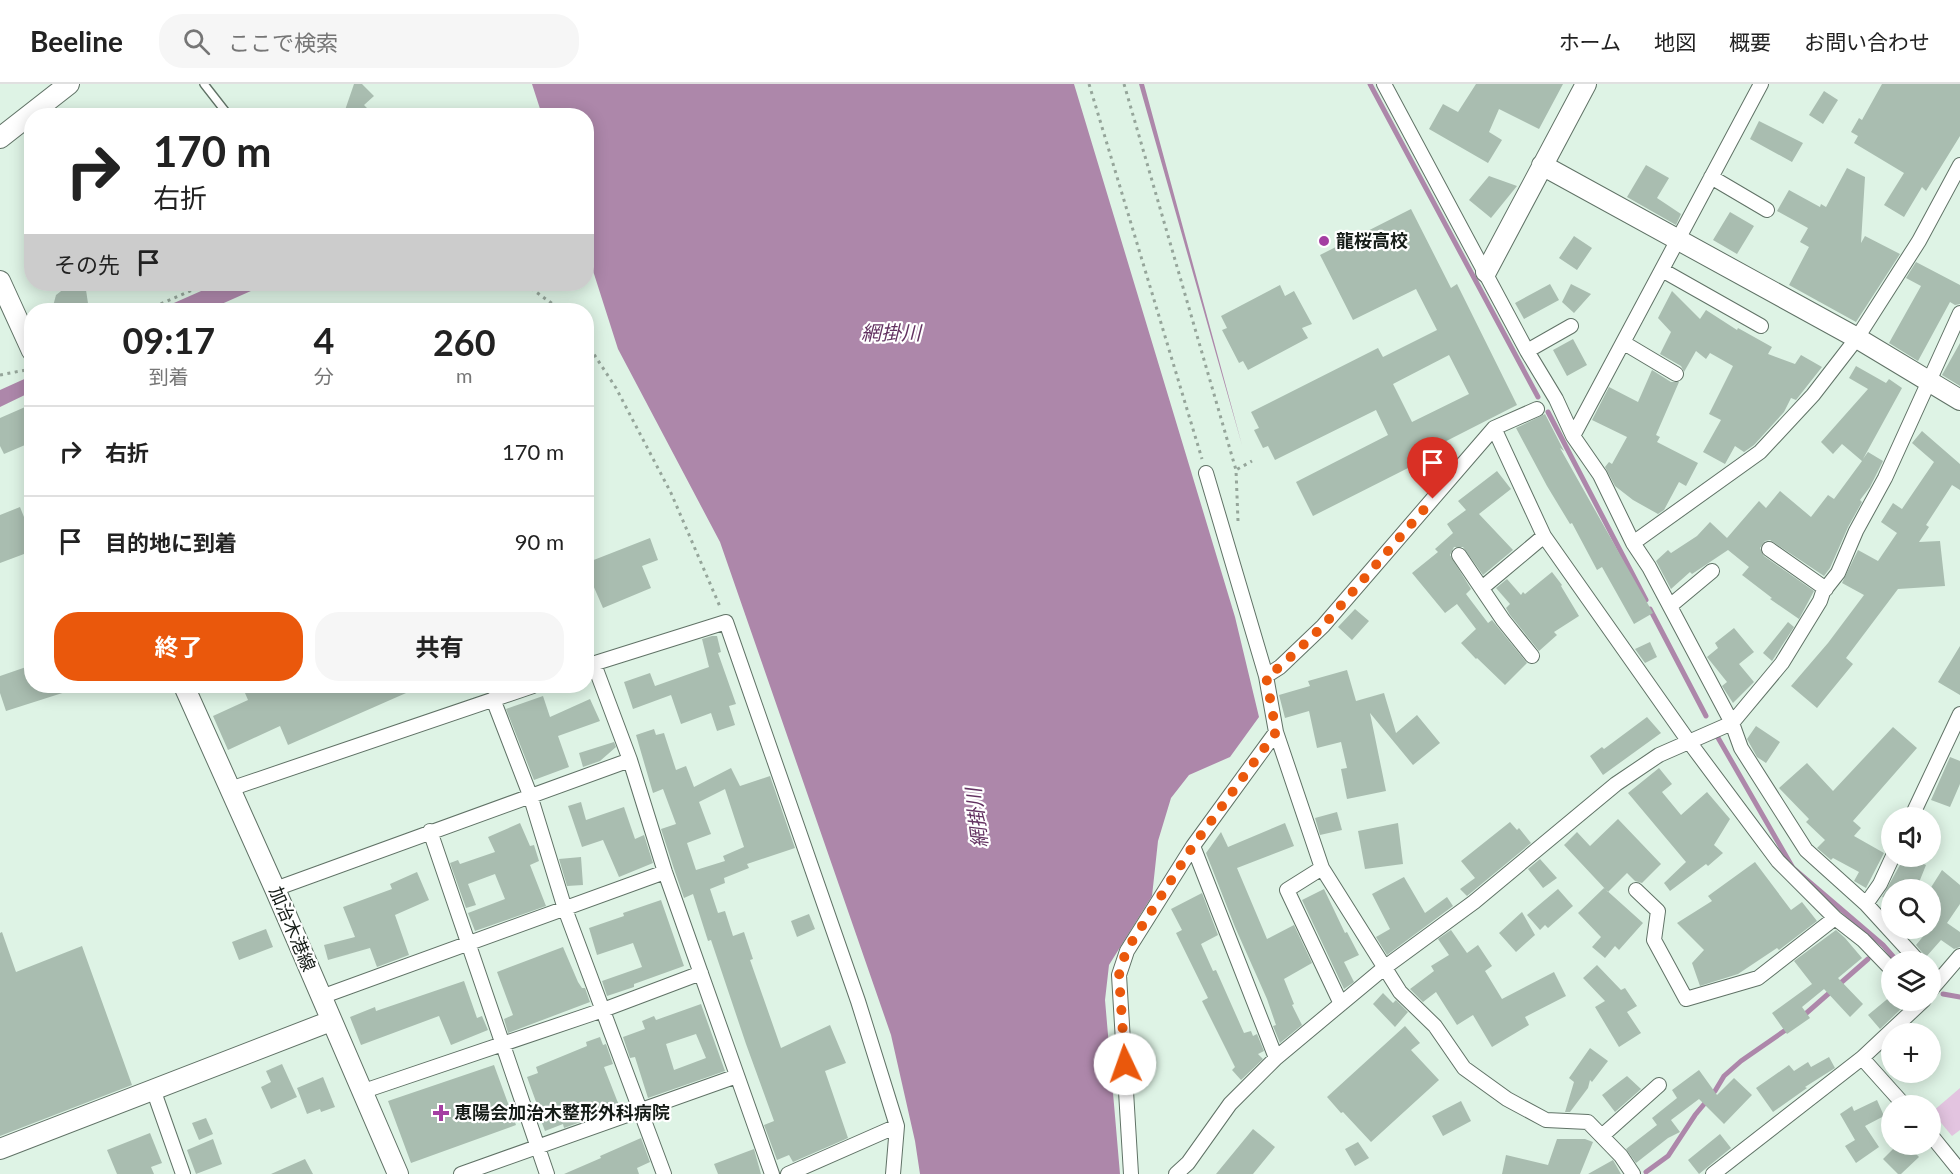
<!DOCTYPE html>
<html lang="ja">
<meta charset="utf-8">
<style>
body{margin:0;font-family:Lato,"Noto Sans JP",sans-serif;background:#f6f6f6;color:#222;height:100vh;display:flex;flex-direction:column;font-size:22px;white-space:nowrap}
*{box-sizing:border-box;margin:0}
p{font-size:20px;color:#767676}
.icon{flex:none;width:33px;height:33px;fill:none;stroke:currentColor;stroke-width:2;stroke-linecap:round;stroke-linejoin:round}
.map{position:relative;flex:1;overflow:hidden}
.sheet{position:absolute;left:24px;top:219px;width:570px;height:390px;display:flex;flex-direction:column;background:#fff;border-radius:24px;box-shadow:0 3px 15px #0003}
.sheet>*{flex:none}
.top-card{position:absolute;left:24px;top:24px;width:570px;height:183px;border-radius:24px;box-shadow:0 3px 15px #0003;background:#fff;color:#222;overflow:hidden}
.buttons{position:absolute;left:1881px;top:723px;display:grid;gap:12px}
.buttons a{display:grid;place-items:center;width:60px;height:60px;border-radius:50%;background:#fff;box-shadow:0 3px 15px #0003;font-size:30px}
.pin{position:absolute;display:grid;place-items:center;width:51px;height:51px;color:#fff;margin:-62px -26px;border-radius:50% 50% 50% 0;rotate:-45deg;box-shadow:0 0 6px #0007}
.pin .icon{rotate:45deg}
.me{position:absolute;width:66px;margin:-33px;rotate:357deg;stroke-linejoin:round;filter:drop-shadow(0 0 4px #0008)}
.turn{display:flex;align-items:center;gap:21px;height:126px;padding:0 30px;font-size:27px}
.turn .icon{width:78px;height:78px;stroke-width:2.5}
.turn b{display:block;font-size:42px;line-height:51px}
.then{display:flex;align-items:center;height:57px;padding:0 30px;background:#0003;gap:12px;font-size:22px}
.eta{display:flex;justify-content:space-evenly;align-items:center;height:102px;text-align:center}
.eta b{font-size:36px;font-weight:700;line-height:42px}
.action{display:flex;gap:12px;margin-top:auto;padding:12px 30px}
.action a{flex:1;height:69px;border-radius:24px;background:#ea580c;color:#fff;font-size:24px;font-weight:700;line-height:69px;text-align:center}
.action a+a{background:#f6f6f6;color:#222}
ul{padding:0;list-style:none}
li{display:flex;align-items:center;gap:18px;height:90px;padding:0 30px;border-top:2px solid #e0e0e0}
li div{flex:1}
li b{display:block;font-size:22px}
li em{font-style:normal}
header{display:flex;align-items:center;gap:36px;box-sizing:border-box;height:84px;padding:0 30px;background:#fff;border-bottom:2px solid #e0e0e0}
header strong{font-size:28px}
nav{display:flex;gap:33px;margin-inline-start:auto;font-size:21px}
.search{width:420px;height:54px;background:#f6f6f6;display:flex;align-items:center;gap:15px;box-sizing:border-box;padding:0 21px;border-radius:24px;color:#767676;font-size:22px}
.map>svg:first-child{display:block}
.green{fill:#e3c4e0}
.water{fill:#ad87aa}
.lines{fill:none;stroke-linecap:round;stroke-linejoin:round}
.stream{stroke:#ad87aa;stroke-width:5}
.building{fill:#a9bdb0;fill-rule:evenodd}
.lane-casing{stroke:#607266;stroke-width:10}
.street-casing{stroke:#607266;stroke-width:16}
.secondary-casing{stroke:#607266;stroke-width:22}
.path{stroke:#95a59a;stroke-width:3;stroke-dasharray:3 4.5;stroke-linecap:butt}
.lane{stroke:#fff;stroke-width:7}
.street{stroke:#fff;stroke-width:14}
.secondary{stroke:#fff;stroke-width:20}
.route{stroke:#ea580c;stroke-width:10;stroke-dasharray:0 18}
.poi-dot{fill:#a43ea2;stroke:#fff;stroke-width:2}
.labels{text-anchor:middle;stroke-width:4.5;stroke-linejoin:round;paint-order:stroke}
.poi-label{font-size:18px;font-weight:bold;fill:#151c17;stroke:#fff;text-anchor:start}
.street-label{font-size:18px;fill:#151c17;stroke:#fff}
.water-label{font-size:20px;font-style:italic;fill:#633261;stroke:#fff}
</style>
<header>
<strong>Beeline</strong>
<div class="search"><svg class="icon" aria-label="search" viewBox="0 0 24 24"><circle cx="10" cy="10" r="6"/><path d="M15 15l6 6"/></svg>ここで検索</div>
<nav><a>ホーム</a><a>地図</a><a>概要</a><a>お問い合わせ</a></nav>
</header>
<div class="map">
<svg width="1960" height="1090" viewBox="0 0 1960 1090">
<rect width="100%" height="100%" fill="#def3e5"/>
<!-- green -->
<path class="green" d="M1960,1004V1046L1952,1052L1932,1028Z"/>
<!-- water -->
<path class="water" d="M532,0H1074L1235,533L1259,633L1230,673L1189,691L1171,714L1158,757L1152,812L1109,881L1105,916L1120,1090H920L915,1057L891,951L720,458L618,265L587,168L586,32L542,31Z
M1139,0H1144L1242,361Z
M217,200H267L208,226H158Z
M31,292V308L0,323V306Z"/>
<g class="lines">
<!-- stream -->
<path class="stream" d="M1370,0L1538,313
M1548,328L1646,516
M1650,525L1706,632
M1717,652L1793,784L1883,861L1898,878
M1943,910L1960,913
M1802,933L1868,875
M1646,1088L1668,1072L1695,1031L1715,1007L1724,992L1741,977L1790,943"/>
</g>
<!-- building -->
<path class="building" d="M354,0H362L374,12L364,21L375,32H343Z
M1476,0H1563L1539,45L1499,25L1489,48L1502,56L1488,79L1429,45L1443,20L1458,28Z
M1882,0H1960V52L1926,107L1922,103L1904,133L1884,121L1904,89L1854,59L1858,52L1851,48L1859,34L1862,36Z
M1824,7L1838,16L1823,40L1809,31Z
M1759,37L1803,59L1792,78L1750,55Z
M1646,81L1669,94L1657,114L1681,130L1676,141L1627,113Z
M1847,84L1865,93L1861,159L1865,152L1900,170L1856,238L1789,201L1809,163L1800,158L1808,144L1777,127L1789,106L1820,123L1821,120L1826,123Z
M1489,92L1517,102L1491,134L1469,116Z
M1411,125L1451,204L1457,200L1517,321L1415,373L1418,379L1313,432L1296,398L1388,351L1376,326L1275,376L1268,362L1263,364L1254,346L1259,344L1251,328L1378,264L1383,273L1437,246L1416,205L1353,236L1320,171ZM1449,271L1469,310L1412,338L1393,300Z
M1730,128L1754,142L1737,170L1713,156Z
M1574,152L1592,164L1577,186L1559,174Z
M1916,178L1960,201V220L1955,221L1950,218L1918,277L1889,259L1921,202L1906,194Z
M1550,200L1559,216L1524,235L1515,219Z
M1571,200L1591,210L1574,229L1562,218Z
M1280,201L1285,212L1294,207L1312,240L1302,244L1308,254L1248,286L1243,277L1239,279L1222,246L1227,244L1221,232Z
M65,204L86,206L89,226H52L56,211Z
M1672,207L1700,235L1706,226L1737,246L1738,244L1772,263L1768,270L1795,280L1801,271L1822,283L1796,316L1791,314L1784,328L1754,361L1744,368L1735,362L1725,380L1703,368L1721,336L1709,330L1733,282L1710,269L1706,275L1696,267L1684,288L1681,282L1660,270L1671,248L1658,234Z
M1573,255L1587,281L1567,292L1553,266Z
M1960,259V302L1942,291Z
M1856,282L1886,299L1889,295L1902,304L1863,375L1868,368L1883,377L1870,403L1860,416L1862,418L1848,443L1830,484L1824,492L1770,456L1765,457L1760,464L1764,472L1814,507L1799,535L1770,515L1772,514L1742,491L1749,483L1728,466L1692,490L1690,488L1671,505L1656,477L1668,466L1671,469L1697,452L1710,438L1727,454L1759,417L1766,424L1780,407L1811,433L1828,411L1834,415L1862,377L1842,360L1833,370L1821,358L1868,305L1849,294Z
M1652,286L1671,298H1679L1656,351L1660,353L1657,358L1698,379L1686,402L1679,398L1664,426L1658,430L1633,416L1615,402L1605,383L1609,378L1612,380L1627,353L1592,336L1609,303L1638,318Z
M32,320V358L4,370L0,362V334Z
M1545,330L1564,367L1560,364L1653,529L1634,540L1602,483L1597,486L1572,439L1570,440L1547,402L1516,344Z
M1922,347L1960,380V406L1952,401L1926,441L1929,443L1919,458L1940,457L1945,502L1898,505L1846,574L1853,580L1817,624L1791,602L1828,559L1864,511L1842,499L1858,466L1878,477L1897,449L1881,438L1893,419L1902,425L1934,378L1912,359Z
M1497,387L1511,405L1479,430L1513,466L1483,491L1463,463H1454L1450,471L1471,505L1466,510L1488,539L1492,536L1527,579L1505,601L1477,574L1476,575L1461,559L1476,545L1457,520L1445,529L1412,489L1438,468L1435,465L1453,449L1447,440L1466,426L1458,417Z
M20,423L32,453V467L0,479V431Z
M650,454L658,476L642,482L651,504L603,524L593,501L586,504V479Z
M1552,488L1562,501L1561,502L1579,532L1554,548L1557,551L1539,567L1510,531L1506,524L1510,520L1496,504L1507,495L1521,511L1523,508L1525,510Z
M1355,525L1369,537L1352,556L1338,543Z
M1788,538L1794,543L1772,577L1763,569Z
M1734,544L1754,568L1739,580L1754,598L1733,619L1722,602L1727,598L1707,573L1718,564L1715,559Z
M712,552H717L721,568L718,569L736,620L729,622L735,641L717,647L711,629L681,640L671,611L633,625L624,598L650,589L655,602L709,583L702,555Z
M1650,558L1657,573L1645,579L1635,565Z
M1960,562V611L1938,598Z
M32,581V602H77L78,604L6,627L0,609V592Z
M1347,586L1356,617L1384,609L1396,649L1417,631L1440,659L1413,681L1370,629L1386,707L1347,715L1341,685L1347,684L1341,658L1317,664L1309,627L1285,634L1279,611L1310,602L1308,597Z
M242,602H422L288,661L280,642L228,666L213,632L248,616Z
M543,612L550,633L590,615L600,637L558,652L569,683L534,696L506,625Z
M1647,633L1661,649L1603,691L1590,672L1602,663L1604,665Z
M1756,642L1780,658L1766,679L1757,673L1747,655Z
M1893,643L1917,664L1853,737L1861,744L1854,752L1884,769L1866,804L1854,797L1859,788L1833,774L1831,776L1817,764L1825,756L1806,738L1809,735L1779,704L1807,679L1833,707Z
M654,645L656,651L664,649L676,686L686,682L694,703L731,684L740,702L770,692L795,764L747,780L749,784L724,794L725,799L710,805L718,829L725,827L733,852L744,848L753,875L750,876L781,964L830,941L846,979L825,987L848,1054L793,1078L789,1071L777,1076L764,1041L774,1037L746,960L711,856L708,857L693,810L684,814L674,785L661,745L676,740L663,705L653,709L636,651ZM725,705L744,763L723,772L725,777L696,786L687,759L711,750L699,718Z
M614,658L616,663L600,677L583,683L579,669Z
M1950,673L1960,677V700L1950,723L1931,716Z
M1659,684L1672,700L1662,708L1681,731L1707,708L1730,735L1714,761L1723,769L1708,782L1706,780L1670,807L1664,799L1686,778L1628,709Z
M581,718L586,736L624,723L635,755L644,751L653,779L619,793L603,756L582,763L568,722Z
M1337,728L1342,746L1320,751L1315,734Z
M1618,735L1661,780L1642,799L1635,797L1627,789L1608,808L1564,761L1577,748L1590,762Z
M1510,738L1517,746L1519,744L1531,759L1467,812L1460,805L1475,794L1461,777Z
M520,739L530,762L534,761L539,777L530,781L546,822L475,847L468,829L505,815L495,790L468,800L476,821L466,824L450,779L458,776L460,780L495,768L488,753Z
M1285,739L1294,762L1237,784L1267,855L1294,841L1312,879L1284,895L1294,920L1292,921L1302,941L1280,959L1273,942L1276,941L1267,915L1235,843L1206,769L1221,748L1228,763Z
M1398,739L1403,780L1365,785L1358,747Z
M1905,772L1926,781L1916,806H1892V818L1882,813Z
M581,773L583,801L567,802L559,775Z
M1540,775L1557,794L1543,804L1528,785Z
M1755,778L1791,826L1802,818L1817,837L1779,866L1777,864L1738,890L1700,902L1692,879L1704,866L1677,839L1712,817L1708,812Z
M1942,786L1960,801V820L1947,839L1960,848V863L1954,865L1941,856L1926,873L1916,861L1930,844V805Z
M417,788L429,816L395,831L409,871L377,883L370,864L328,876L324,861L355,853L343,823L392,805L390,800Z
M1404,793L1425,829L1447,813L1453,822L1387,871L1376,853L1390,845L1372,810Z
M1604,804L1643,839L1619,866L1615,862L1605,874L1592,863L1601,853L1578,829Z
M1324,805L1345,849L1347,848L1359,871L1344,878L1354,898L1344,905L1302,816Z
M1558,805L1573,822L1548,844L1545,841L1540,846L1527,831Z
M1202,809L1218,851L1201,860L1213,887L1216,886L1244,949L1251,947L1253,952L1257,950L1264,967L1258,970L1263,975L1241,996L1232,986L1235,983L1202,917L1208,914L1176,849L1182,846L1171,825Z
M661,816L684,882L634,900V903L607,912L602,897L642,883L633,859L597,871L589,844L624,832L623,829Z
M1522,828L1535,851L1516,868L1499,849Z
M809,830L815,845L797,853L791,837Z
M266,845L273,863L239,876L232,858Z
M1451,846L1467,869L1478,861L1492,882L1485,887L1502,915L1554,888L1566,912L1525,933L1529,941L1492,963L1473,931L1457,941L1436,908L1423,918L1410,905L1434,887L1431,882L1449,871L1438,855Z
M1836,846L1845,854L1862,874L1838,894L1863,920L1850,933L1824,905L1802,923L1810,934L1787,950L1772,929L1812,900L1794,877Z
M2,848L16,888L82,862L132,1001L0,1052V849Z
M563,863L578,898L582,904H585L590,918L508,949L504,935L513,931L497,888Z
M1597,881L1621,906L1625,904L1637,922L1627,928L1641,949L1619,963L1595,923L1605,917L1583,894Z
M464,897L477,934L482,932L488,946L451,961L439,932L361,961L350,933L375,923L376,927Z
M1383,909L1393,919L1396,916L1408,928L1395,943L1373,920Z
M1891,912L1892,916H1895L1902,924L1880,945L1868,931Z
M701,920L725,987L648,1014L635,973L630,974L623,953L645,945L642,937L654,932L656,936ZM696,950L706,974L674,986L666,960Z
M1405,942L1420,959L1411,966L1439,996L1371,1058L1343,1028L1341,1029L1327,1013Z
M600,953L603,961L606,960L613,980L604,983L620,1024L564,1044L563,1040L545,1047L537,1026H539L527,993L538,989L536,983L587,962L586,958Z
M1590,964L1608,977L1592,998L1590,996L1588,1004L1570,1028H1565L1574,998L1569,994Z
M1829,973L1835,984L1805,1003L1807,1004L1773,1028L1756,1004L1789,981L1794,987L1808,978L1811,983Z
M282,980L297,1013L271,1025L261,1003L271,998L266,987Z
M494,981L516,1041L411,1079L388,1017Z
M1699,986L1717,1011L1734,994L1752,1011L1724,1040L1699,1015L1671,1036L1680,1048L1668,1054L1636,1079L1626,1065L1657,1041L1652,1034L1677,1014L1672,1006Z
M1627,992L1641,1005L1615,1028L1602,1011Z
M323,993L335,1023L321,1028L320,1025L307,1030L297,1004Z
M1877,1016L1884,1032L1865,1042L1879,1063L1856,1079L1845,1062L1855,1056L1840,1030L1852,1022L1854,1027Z
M1461,1017L1471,1037L1443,1052L1432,1032Z
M206,1034L213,1050L199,1056L192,1039Z
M1253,1045L1275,1063L1253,1090H1216Z
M150,1049L162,1079L151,1083L154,1090H117L107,1066Z
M1720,1050L1731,1064L1699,1090L1688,1076Z
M641,1054L650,1078L637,1084L639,1090H564L601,1074L600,1072Z
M213,1055L222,1080L196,1090L187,1066Z
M1557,1055H1585L1593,1058L1580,1090H1502L1506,1071L1548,1081Z
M1358,1058L1369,1074L1355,1082L1345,1065Z
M1898,1060H1907L1919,1073L1901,1090H1898L1883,1075Z
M754,1065L761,1090H718L714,1080Z
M305,1075L313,1090H271Z
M1613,1076L1621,1090H1588Z"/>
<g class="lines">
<defs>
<path id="lane" d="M204,0L229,32"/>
<path id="street" d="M1384,0L1527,267L1556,315L1573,352L1600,391L1633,459L1649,483L1732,639L1741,664L1806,766L1866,820L1919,878
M1711,93L1767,126
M1662,186L1761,242
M1624,259L1676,290
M1527,267L1571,242
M1494,344L1544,452L1687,655L1778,777L1835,834L1863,856L1892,886
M1573,352L1761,0
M1206,389L1266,592L1276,648L1322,784L1400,908L1435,942L1464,984L1507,1015L1546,1036L1588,1038L1621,1072L1633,1090
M1633,459L1760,368L1813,311L1857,254L1919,157L1960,81
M1769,465L1826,505
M1459,471L1503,536L1532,572
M1482,504L1544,452
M1670,522L1712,487
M594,580L630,676L665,788L772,1090
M586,582L726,538L858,917L897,1042L893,1090
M1266,592L1280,583L1323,542L1494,344L1537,325
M493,615L530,711L565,825L664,1090
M230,705L533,602
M1911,734L1960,630
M430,747L547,1090
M1193,762L1276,974
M1322,784L1287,806L1341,920
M275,805L630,676
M1636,806L1658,827L1654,856L1686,915L1758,894L1835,834
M1866,820L1880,800L1893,772
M1930,907L1960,872
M321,913L665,788
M1862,974L1905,1022
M153,1005L183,1090
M361,1008L603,926L701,889
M1930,1050L1960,1087
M1603,1051L1659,1001
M461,1090L737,992
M788,1090L897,1042
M1131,1090L1119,891L1127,867L1193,762L1276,648
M1176,1090L1188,1079L1230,1020L1276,974L1384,884L1474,818L1616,700L1659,671L1732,639L1782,579L1820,517L1823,508L1838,489L1856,447L1885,394L1960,229
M1713,1090L1862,974L1924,916"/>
<path id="secondary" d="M0,54L69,0
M1542,81L1857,254L1960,316
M1486,188L1586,0
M0,197L32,267
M184,602L275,805L398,1090
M0,1065L331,937"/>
</defs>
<!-- lane casing -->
<use href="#lane" class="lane-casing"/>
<!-- street casing -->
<use href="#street" class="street-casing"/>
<!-- secondary casing -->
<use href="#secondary" class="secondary-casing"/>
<!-- path -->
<path class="path" d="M1089,0L1202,375
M1124,0L1236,386
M525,200L561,226
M147,226L206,200
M586,258L616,304L671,409L721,525
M0,291L31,285
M1238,437L1236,386L1252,377"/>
<!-- lane -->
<use href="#lane" class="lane"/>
<!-- street -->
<use href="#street" class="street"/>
<!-- secondary -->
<use href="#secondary" class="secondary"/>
</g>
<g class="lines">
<!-- route -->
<path class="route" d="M1125,980L1119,891L1126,867L1193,762L1276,648L1266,592L1280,583L1323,542L1433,415"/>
</g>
<!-- markers -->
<g class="poi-dot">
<circle cx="1324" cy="157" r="6"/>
<path d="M438 1020h6v6h6v6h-6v6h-6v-6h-6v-6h6z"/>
</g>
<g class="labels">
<!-- poi labels -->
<g class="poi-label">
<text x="1336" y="163">龍桜高校</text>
<text x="454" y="1035">恵陽会加治木整形外科病院</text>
</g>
<!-- street labels -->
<g class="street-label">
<text transform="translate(292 845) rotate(67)" y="6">加治木港線</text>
</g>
<!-- water labels -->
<g class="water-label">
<text x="891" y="256">網掛川</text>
<text transform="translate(977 734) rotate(-97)" y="7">網掛川</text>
</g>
</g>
</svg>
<div class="buttons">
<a><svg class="icon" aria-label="sound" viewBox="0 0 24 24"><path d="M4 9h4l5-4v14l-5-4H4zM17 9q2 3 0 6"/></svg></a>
<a><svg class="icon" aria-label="search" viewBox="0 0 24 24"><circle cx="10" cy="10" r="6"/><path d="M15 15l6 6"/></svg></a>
<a><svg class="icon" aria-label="layers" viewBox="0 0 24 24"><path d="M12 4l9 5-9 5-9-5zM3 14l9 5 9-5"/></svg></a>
<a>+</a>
<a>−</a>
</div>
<div class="pin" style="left:1433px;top:415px;background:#d93025"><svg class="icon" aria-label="arrive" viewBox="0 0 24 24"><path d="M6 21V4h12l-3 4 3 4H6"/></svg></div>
<svg class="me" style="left:1125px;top:980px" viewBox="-20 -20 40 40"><circle r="19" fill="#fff"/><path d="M0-13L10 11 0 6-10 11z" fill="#ea580c"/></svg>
<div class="top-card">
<div class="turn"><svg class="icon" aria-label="right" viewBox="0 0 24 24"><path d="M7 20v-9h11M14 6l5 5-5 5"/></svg><div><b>170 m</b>右折</div></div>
<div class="then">その先<svg class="icon" aria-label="arrive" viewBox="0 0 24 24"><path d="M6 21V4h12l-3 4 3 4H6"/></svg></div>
</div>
<section class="sheet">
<div class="eta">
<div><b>09:17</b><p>到着</p></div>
<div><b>4</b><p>分</p></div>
<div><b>260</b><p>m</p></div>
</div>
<ul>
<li><svg class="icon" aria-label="right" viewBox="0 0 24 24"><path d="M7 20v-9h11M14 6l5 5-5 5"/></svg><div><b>右折</b></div><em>170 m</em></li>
<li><svg class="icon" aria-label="arrive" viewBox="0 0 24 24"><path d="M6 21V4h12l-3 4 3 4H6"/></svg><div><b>目的地に到着</b></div><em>90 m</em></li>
</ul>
<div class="action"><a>終了</a><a>共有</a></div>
</section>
</div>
